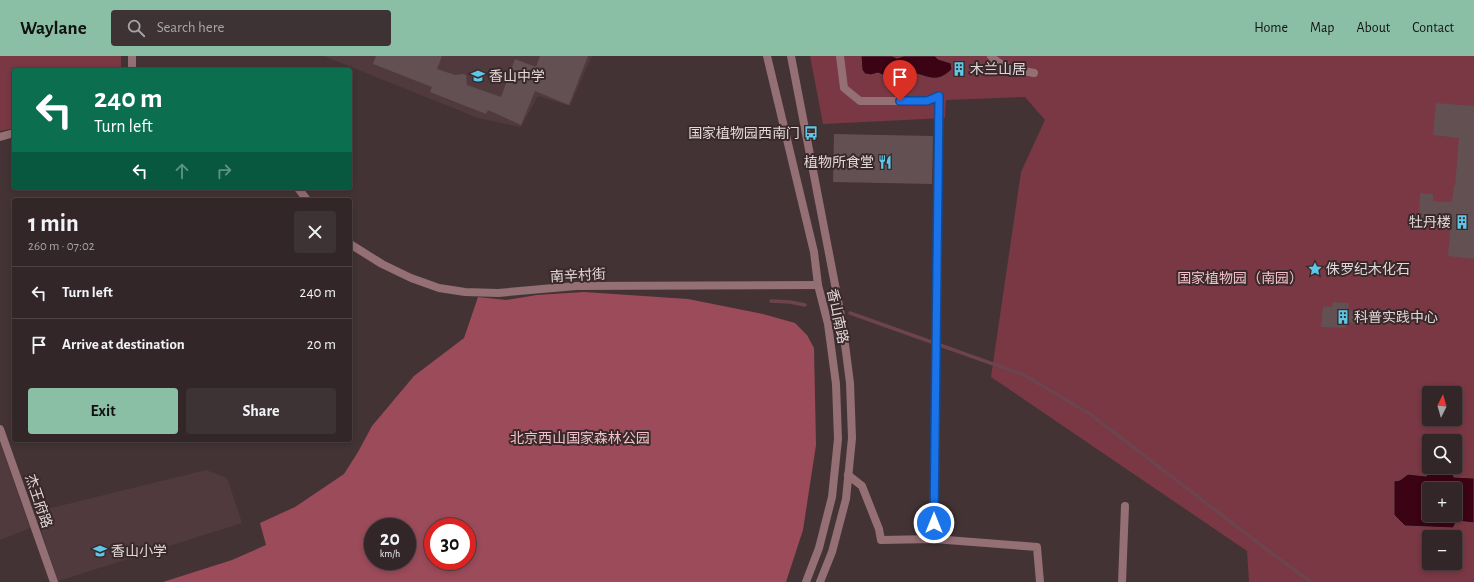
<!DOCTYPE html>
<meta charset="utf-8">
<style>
body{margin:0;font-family:"Alegreya Sans","Noto Sans SC",sans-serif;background:#3d3234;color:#f1f3f6;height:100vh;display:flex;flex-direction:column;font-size:15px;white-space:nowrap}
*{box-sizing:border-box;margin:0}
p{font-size:13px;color:#a8a5a8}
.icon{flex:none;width:22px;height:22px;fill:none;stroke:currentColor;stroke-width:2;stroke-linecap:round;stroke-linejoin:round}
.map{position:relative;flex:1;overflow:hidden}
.details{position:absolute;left:12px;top:142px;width:340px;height:244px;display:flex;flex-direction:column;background:#322628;border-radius:4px;box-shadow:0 2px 6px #0003,0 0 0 1px #4d4345}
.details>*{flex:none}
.banner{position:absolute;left:12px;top:12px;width:340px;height:122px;border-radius:4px;box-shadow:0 2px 6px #0003,0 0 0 1px #4d4345;background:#0b6e4f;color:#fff;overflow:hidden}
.needle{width:26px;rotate:5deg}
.controls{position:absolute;left:1422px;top:330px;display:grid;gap:8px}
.controls a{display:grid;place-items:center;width:40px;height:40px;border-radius:4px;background:#322628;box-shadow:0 2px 6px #0003,0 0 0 1px #4d4345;font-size:20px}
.speed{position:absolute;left:364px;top:462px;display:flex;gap:8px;font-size:20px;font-weight:700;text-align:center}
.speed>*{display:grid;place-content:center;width:52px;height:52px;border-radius:50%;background:#322628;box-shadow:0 2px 6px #0003,0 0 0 1px #4d4345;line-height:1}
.speed small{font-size:10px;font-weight:400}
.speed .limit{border:6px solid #d22;background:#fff;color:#111}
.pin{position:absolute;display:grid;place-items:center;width:34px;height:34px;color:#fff;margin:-41px -17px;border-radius:50% 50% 50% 0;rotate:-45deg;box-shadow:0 0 4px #0007}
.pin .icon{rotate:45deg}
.me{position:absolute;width:44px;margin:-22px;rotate:0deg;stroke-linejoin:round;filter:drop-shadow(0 0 3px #0008)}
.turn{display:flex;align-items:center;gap:14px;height:84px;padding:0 16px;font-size:18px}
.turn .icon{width:52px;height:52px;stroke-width:2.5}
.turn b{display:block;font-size:28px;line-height:34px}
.lanes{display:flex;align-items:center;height:38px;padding:0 16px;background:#0003;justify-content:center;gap:20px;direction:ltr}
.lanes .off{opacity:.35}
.round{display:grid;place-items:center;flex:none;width:42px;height:42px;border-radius:4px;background:#3d3234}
.overview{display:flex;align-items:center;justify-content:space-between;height:68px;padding:0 16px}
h1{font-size:24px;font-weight:600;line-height:30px}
.cta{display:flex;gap:8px;margin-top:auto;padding:8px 16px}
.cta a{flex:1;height:46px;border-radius:4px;background:#8abfa5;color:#111;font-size:16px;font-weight:600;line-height:46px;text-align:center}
.cta a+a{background:#3d3234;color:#f1f3f6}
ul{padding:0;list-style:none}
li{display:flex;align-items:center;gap:12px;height:52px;padding:0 16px;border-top:1px solid #4d4345}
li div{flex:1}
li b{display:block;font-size:15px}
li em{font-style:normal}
header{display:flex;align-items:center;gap:24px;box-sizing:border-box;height:56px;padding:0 20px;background:#8abfa5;color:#111}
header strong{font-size:19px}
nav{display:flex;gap:22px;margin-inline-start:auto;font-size:14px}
.search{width:280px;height:36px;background:#3d3234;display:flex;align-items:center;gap:10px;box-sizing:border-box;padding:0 14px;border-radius:4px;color:#a8a5a8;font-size:15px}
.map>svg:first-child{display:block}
.built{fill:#513a3d}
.green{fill:#793844;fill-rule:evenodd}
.forest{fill:#9b4b5a;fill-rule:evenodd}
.water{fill:#3b0313;stroke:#6d434e;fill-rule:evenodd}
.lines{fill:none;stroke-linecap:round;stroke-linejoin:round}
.stream{stroke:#6d434e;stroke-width:3.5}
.building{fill:#625052}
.minor{stroke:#946f74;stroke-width:8}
.tertiary{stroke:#946f74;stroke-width:8}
.route-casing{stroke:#114b97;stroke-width:10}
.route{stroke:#1a73e8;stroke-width:7}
.labels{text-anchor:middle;stroke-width:4;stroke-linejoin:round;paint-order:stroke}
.poi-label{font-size:14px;fill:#e2d7d8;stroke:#39292b;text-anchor:start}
.street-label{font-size:14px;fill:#e2d7d8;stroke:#39292b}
.park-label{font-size:14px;fill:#f1c1c7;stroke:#39292b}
</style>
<header>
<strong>Waylane</strong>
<div class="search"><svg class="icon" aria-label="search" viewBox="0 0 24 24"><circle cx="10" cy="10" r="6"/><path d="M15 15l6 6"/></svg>Search here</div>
<nav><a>Home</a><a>Map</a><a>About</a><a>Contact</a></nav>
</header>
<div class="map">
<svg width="1474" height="526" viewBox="0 0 1474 526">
<rect width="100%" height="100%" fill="#433335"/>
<!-- built -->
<path class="built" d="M324,0H592L570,50L538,40L521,71L478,62Z
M0,387L30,472L0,484Z
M206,414L227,422L242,467L58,525L35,456Z"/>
<!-- green -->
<path class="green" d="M0,0H121V14H14V72L0,75Z
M810,0H1474V526H1249L1247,495L991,321L1021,116L1045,64L1025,41L946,44L945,62L823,68ZM1429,337H1455V363H1429ZM1429,385H1455V411H1429ZM1429,433H1455V459H1429ZM1429,481H1455V507H1429Z"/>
<!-- forest -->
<path class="forest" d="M584,236L688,243L763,258L795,267L807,279L814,292L816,389L803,474L786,526H163L232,504L266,489L260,467L295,451L344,418L358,396L372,370L414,320L464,282L478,241L506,244L537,239ZM373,471H407V505H373ZM433,471H467V505H433Z"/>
<!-- water -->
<path class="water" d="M861,0H892L897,2L904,0H935L938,3L951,7L952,13C933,33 924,14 902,17L901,21L889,22L878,17L871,19L865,18L862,14Z
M1433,414L1452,415L1454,421L1474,422V467L1457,465L1453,472L1405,470L1394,459V425L1400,424L1408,418L1426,420ZM1429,433H1455V459H1429Z"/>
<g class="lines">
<!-- stream -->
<path class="stream" d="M771,245L790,246L805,249
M850,257L1024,319L1090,358L1270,496L1311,526"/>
</g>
<!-- building -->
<path class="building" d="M376,0H442L437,13L455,19L463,18L466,19L467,29L501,41L515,3L536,11L540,0H588L569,49L535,35L521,69L488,54L486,58L430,36L432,31L373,8Z
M953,5H964L965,20H953Z
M1436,47L1474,50V203L1448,200L1451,166L1422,164V157H1419L1420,137L1433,138V145L1452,146L1454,129L1455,130L1459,82L1433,79Z
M834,78L933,80L932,128L833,126Z
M1333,246L1349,247L1348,254L1364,255L1363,268L1346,266V272L1321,271L1323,250L1332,251Z"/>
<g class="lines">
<!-- minor -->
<path class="minor" d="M840,0L844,32L860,45H927L939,40L934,483
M991,0C1001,12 1020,14 1034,17
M132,14V0
M0,81L14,77
M298,132L307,144
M350,188L382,208L411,222L439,232L465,236L498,237L576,230L818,229
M0,373L54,526
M848,419L862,430L879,473L881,484L934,483L1037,491L1040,526
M1122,526L1125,450"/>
<!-- tertiary -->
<path class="tertiary" d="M767,0L814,196L818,229L828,268L836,328L838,383L832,441L819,492L806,526
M791,0L842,265L850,327L852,382L846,443L832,496L820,526"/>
</g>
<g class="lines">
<defs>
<path id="route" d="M900,45H927L939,40L934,467"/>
</defs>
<!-- route casing -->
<use href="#route" class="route-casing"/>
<!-- route -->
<use href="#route" class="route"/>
</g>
<!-- icons -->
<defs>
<symbol id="building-bare" viewBox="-9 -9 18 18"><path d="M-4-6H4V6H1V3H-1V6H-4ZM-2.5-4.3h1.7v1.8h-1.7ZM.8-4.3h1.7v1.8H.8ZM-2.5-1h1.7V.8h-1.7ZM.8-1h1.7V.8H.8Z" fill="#5cc7e7" stroke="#39292b" stroke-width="2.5" paint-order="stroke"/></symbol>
<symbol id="school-bare" viewBox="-9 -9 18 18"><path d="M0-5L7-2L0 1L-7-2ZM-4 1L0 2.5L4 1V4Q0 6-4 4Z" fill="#5cc7e7" stroke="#39292b" stroke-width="2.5" paint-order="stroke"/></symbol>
<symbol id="bus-bare" viewBox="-9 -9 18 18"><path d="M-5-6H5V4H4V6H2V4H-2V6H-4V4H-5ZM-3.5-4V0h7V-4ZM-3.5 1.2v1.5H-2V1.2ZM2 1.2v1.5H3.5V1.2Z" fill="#5cc7e7" stroke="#39292b" stroke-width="2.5" paint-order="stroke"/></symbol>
<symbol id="restaurant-bare" viewBox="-9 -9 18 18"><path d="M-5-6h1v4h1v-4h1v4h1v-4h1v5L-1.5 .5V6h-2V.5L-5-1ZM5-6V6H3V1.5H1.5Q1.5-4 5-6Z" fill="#5cc7e7" stroke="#39292b" stroke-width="2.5" paint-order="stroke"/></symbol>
<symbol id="sight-bare" viewBox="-9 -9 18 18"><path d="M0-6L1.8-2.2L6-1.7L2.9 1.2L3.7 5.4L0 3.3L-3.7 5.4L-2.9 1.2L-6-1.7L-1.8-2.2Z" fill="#5cc7e7" stroke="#39292b" stroke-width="2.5" paint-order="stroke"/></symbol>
</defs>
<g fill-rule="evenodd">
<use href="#building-bare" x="949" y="3" width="20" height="20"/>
<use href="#school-bare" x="468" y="10" width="20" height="20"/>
<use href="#bus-bare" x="801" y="67" width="20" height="20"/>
<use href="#restaurant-bare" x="875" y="96" width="20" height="20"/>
<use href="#building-bare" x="1452" y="156" width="20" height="20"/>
<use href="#sight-bare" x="1305" y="203" width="20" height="20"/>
<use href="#building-bare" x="1333" y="251" width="20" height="20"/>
<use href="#school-bare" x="90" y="485" width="20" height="20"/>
</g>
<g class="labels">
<!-- poi labels -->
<g class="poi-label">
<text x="970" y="18">木兰山居</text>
<text x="489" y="25">香山中学</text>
<text x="800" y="82" text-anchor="end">国家植物园西南门</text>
<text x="874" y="111" text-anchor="end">植物所食堂</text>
<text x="1451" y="171" text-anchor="end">牡丹楼</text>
<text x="1326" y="218">侏罗纪木化石</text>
<text x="1354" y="266">科普实践中心</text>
<text x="111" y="500">香山小学</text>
</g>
<!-- street labels -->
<g class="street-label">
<text transform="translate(578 219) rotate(-3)" y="5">南辛村街</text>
<text transform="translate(838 260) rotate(78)" y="5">香山南路</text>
<text transform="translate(39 445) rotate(71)" y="5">杰王府路</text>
</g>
<!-- park labels -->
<g class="park-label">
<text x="1240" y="227">国家植物园（南园）</text>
<text x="580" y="387">北京西山国家森林公园</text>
</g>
</g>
</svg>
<div class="controls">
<a><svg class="needle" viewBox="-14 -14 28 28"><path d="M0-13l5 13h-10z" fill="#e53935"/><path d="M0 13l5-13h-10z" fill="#a8a5a8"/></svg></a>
<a><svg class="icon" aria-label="search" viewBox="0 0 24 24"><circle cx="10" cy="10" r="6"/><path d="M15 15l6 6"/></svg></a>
<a>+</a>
<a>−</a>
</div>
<div class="speed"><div>20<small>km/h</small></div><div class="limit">30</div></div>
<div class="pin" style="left:900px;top:45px;background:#d93025"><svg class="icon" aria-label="arrive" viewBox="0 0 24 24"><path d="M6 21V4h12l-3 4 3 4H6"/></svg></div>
<svg class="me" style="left:934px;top:467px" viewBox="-20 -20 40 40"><circle r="17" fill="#1a73e8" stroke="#fff" stroke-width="3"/><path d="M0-11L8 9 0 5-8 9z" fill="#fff"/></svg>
<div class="banner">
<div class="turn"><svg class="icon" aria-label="left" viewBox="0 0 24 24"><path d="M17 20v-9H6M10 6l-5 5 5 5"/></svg><div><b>240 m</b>Turn left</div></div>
<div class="lanes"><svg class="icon" aria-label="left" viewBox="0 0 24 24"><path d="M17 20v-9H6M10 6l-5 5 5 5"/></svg><svg class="icon off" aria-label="ahead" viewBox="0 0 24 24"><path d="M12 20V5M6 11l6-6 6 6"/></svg><svg class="icon off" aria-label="right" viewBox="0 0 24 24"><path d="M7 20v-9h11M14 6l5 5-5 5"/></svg></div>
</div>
<section class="details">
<div class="overview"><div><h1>1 min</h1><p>260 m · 07:02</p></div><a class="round"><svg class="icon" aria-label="close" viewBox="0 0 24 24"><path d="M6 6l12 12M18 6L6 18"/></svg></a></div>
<ul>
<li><svg class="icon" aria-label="left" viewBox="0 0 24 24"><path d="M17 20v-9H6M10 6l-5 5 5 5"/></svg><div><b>Turn left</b></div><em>240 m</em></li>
<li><svg class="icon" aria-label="arrive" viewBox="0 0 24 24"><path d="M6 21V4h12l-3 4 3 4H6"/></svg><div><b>Arrive at destination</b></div><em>20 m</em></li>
</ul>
<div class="cta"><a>Exit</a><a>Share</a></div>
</section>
</div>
